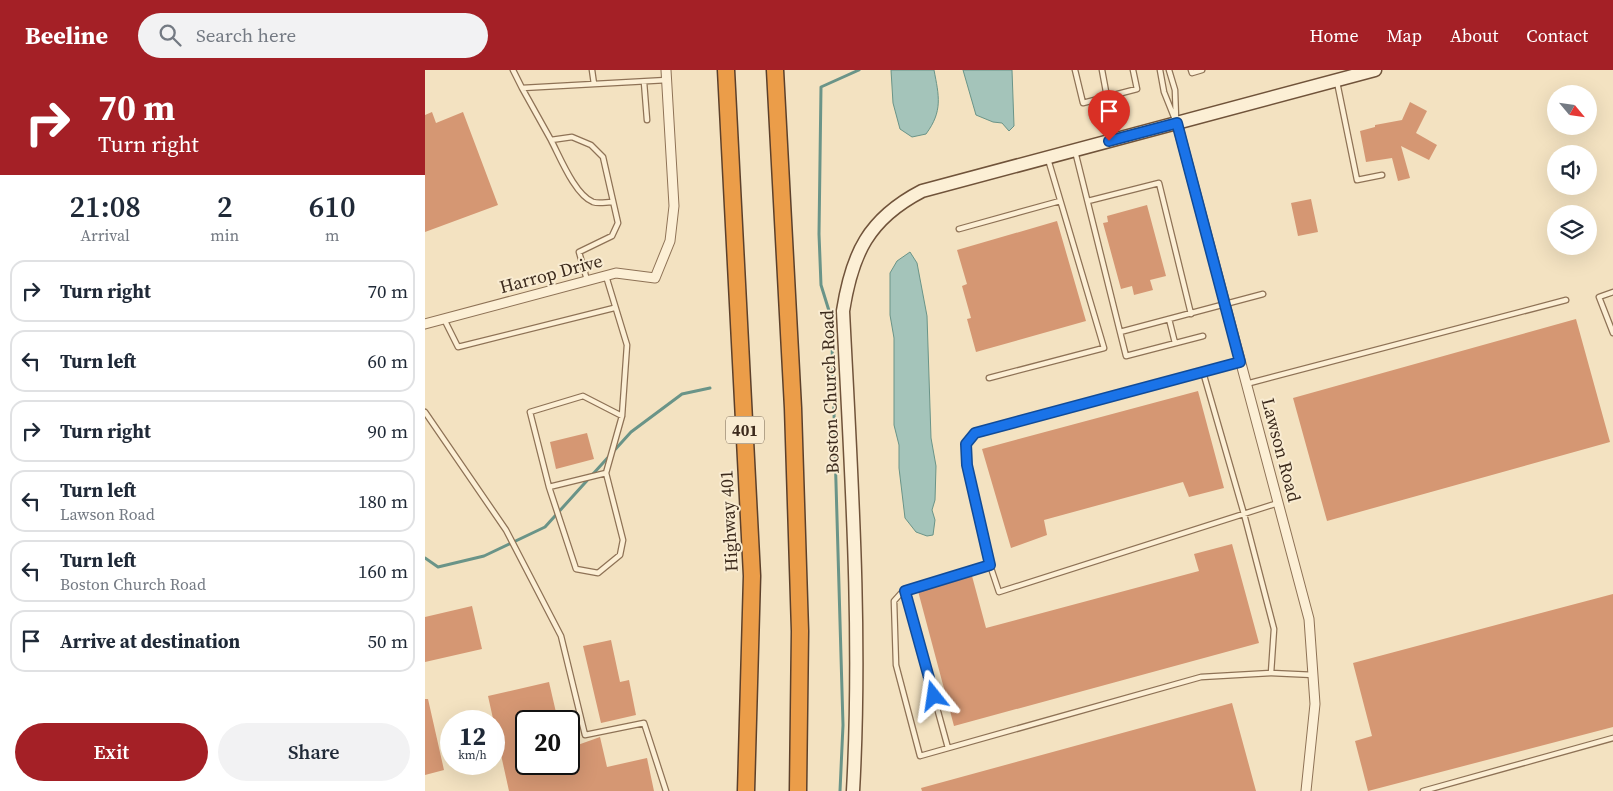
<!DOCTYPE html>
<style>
body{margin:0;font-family:"Source Serif 4",serif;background:#f2f2f3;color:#1f2937;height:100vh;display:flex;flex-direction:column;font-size:19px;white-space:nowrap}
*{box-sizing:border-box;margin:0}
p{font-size:16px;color:#747a83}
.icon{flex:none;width:28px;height:28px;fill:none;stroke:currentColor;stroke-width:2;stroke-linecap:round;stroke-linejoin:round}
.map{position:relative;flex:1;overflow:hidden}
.details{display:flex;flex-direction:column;background:#fff;width:425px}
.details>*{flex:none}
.top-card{background:#a42026;color:#fff;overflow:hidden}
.needle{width:32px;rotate:119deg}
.buttons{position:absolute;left:1122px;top:15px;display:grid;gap:10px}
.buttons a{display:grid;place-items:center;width:50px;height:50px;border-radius:50%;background:#fff;box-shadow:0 5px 20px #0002;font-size:25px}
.speed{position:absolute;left:15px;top:640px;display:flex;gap:10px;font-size:25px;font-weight:700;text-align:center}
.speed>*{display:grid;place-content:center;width:65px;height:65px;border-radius:50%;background:#fff;box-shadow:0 5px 20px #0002;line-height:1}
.speed small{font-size:12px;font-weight:400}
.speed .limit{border:2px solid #111;border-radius:8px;background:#fff;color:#111}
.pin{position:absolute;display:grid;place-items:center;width:42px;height:42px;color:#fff;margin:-51px -21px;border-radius:50% 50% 50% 0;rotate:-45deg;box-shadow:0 0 5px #0007}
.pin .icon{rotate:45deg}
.me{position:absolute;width:55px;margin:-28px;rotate:345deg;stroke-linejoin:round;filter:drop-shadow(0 0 4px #0008)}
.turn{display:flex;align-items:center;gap:18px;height:105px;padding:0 15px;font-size:22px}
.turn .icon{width:65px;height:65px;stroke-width:2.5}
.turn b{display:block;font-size:35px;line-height:42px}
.eta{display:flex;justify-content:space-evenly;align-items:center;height:85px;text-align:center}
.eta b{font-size:30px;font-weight:600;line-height:35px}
.action{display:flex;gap:10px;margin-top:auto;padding:10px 15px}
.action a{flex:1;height:58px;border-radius:30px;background:#a42026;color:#fff;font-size:20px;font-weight:600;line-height:58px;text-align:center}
.action a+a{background:#f2f2f3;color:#1f2937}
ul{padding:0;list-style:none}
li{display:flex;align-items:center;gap:15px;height:62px;margin:0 10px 8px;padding:0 5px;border:2px solid #e0e1e3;border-radius:15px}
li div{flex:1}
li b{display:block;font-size:19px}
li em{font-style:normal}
header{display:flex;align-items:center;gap:30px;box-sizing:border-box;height:70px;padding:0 25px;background:#a42026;color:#fff}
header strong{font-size:24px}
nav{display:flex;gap:28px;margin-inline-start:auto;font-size:18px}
.search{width:350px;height:45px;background:#f2f2f3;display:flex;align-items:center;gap:12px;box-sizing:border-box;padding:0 18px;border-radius:28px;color:#747a83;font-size:19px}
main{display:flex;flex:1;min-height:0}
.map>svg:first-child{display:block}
.water{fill:#a4c4ba;stroke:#6a9488}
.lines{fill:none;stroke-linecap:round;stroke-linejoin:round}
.stream{stroke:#6a9488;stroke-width:3}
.building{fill:#d59773}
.lane-casing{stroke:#8e7256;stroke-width:7}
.street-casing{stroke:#8e7256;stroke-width:11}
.secondary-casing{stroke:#70533a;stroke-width:15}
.highway-casing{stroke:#5c402b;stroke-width:19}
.lane{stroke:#fcefd5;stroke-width:4.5}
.street{stroke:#fcefd5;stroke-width:9}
.secondary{stroke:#fcefd5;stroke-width:12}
.highway{stroke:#eb9d49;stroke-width:16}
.route-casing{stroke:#114b97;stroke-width:12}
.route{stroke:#1a73e8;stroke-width:9}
.labels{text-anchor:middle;stroke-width:4;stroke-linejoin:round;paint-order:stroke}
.shield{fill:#f9ecd2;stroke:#756453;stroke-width:1}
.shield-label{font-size:16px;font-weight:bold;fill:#3c2a1c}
.street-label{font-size:18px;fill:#3c2a1c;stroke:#f9ecd2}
</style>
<header>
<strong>Beeline</strong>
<div class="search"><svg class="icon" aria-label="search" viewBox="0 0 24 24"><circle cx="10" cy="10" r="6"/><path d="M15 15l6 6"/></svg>Search here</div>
<nav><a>Home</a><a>Map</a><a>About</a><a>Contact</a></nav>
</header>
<main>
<section class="details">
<div class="top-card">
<div class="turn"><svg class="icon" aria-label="right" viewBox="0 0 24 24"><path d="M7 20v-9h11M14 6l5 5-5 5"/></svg><div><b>70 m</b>Turn right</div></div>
</div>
<div class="eta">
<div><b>21:08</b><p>Arrival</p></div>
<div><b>2</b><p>min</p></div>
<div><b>610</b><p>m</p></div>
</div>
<ul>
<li><svg class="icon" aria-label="right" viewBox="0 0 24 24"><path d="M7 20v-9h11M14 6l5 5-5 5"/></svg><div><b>Turn right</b></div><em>70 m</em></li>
<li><svg class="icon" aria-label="left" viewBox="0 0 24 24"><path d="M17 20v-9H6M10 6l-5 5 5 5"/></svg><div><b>Turn left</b></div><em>60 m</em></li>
<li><svg class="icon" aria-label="right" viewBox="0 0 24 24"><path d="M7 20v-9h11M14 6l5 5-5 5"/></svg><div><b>Turn right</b></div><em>90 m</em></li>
<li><svg class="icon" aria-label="left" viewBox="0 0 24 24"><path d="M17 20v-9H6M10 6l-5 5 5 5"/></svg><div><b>Turn left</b><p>Lawson Road</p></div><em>180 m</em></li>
<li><svg class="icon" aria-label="left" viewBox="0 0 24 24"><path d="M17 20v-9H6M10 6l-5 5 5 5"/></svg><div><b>Turn left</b><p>Boston Church Road</p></div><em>160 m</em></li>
<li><svg class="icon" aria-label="arrive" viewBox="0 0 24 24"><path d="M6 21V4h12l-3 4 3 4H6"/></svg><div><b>Arrive at destination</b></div><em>50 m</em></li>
</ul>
<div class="action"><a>Exit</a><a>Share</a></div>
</section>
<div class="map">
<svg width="1188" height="721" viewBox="0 0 1188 721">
<rect width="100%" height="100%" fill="#f3e2c1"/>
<!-- water -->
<path class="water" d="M466,0H509C514,26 518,41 501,64L487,67L475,59L468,33Z
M538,0H587L589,56L584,61L577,53L568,52L551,45Z
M485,182L492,193L502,246L506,368L511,396L510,430L507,440L510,450L508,465L502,466L491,462L480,448L474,398V375L469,355V268L465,245V203L472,191Z"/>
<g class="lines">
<!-- stream -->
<path class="stream" d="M0,488L13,497L59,486L120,457L206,362L257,324L285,318
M415,721L418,655L407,275L405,244L396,215L394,164L396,17L434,0"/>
</g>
<!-- building -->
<path class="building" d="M985,32L1002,41L991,63L1012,75L1004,90L976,76L985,108L973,111L967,88L941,92L935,61L950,57V55L977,50Z
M7,42L11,53L38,42L73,135L0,162V45Z
M886,129L893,162L873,166L866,133Z
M722,135L741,206L725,210L728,220L709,225L707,216L696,219L678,153L683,152L682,146Z
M632,151L661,251L551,282L542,249L546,248L537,216L542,214L532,180Z
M1151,249L1185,372L902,451L868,328Z
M773,321L799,418L764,427L758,412L619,450L622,465L586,478L557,379Z
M162,363L169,389L131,399L125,372Z
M807,474L834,573L529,656L493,521L547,506L561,558L774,501L769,484Z
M1188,524V657L943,721L930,671L947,666L928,593Z
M47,536L57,579L0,592V547Z
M186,570L195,612L204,610L211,645L176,653L158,576Z
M124,612L133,651H101V694H150L147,677L175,667L182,697L222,688L229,721H84L63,626Z
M0,629H3L19,700L0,705Z
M807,633L831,721H497L496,718Z"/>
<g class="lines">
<defs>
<path id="lane" d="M88,0L97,18L242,10
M167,0L169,14
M650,0L658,33L712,19L708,0
M677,0L682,27
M735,0L739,22L751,52
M744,0L750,20L751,49
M766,0L767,3L777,0
M219,12L222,50
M912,12L932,110L957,105
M97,18L126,70L147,67L166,75L178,87L193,153L187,166L154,182L162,210
M126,70C135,87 150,125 168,132C174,134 181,132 187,132
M650,81L695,262L838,224
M663,131L734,113L766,244
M534,159L635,131
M181,206L202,275L197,346L181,403L124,417L105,342L158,326L197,346
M1188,222L1174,227L1188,263
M19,249L33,277L189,238
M744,249L750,273
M695,262L701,286L778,266
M815,292L550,363L541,374L542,395L565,495L478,521L469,531L471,595L495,686L776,607L846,603L889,605
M778,302L819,444L849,559L846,603
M564,308L679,278L623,89
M821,314L1141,230
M0,342L81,460L136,566L160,665L219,653L241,721
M124,417L151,499L173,503L195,485L198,470L181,403
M565,495L574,522L853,433
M480,521L523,678
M998,721L1188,668"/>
<path id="street" d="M752,53L884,549L890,634L881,721
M0,254L191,203L230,208L245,171L249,136L241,0"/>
<path id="secondary" d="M428,721C437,561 426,401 418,241C427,184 443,149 497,121L950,0"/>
<path id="highway" d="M301,0L327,506L321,721
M350,0L368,338L375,561L373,721"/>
</defs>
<!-- lane casing -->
<use href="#lane" class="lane-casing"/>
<!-- street casing -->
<use href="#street" class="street-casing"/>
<!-- secondary casing -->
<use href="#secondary" class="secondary-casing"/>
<!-- highway casing -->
<use href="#highway" class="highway-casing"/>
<!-- lane -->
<use href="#lane" class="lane"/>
<!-- street -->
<use href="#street" class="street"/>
<!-- secondary -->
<use href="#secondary" class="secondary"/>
<!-- highway -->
<use href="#highway" class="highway"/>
</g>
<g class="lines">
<defs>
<path id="route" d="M509,626L480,521L565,495L542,395L541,374L550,363L815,292L752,53L684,71"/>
</defs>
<!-- route casing -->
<use href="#route" class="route-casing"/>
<!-- route -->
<use href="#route" class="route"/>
</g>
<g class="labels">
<!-- shield labels -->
<rect class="shield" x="301" y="346.5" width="38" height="27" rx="4"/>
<g class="shield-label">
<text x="320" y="366">401</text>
</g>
<!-- street labels -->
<g class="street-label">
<text transform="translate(126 204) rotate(-15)" y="6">Harrop Drive</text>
<text transform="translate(405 322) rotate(-92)" y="6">Boston Church Road</text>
<text transform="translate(856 380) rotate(75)" y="6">Lawson Road</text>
<text transform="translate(304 451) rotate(-93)" y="6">Highway 401</text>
</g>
</g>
</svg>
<div class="buttons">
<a><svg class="needle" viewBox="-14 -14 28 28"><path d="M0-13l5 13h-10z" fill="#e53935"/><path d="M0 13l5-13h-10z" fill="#747a83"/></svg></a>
<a><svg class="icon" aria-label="sound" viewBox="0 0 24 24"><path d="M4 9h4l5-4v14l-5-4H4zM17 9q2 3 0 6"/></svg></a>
<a><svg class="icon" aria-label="layers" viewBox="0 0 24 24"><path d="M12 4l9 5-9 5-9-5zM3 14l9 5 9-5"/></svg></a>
</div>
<div class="speed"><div>12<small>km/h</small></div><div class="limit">20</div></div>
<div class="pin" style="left:684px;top:71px;background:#d93025"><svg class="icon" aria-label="arrive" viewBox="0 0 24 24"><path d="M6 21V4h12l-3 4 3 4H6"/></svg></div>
<svg class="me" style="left:509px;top:626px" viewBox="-20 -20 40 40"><path d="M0-17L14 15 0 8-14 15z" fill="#1a73e8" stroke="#fff" stroke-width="4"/></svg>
</div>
</main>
